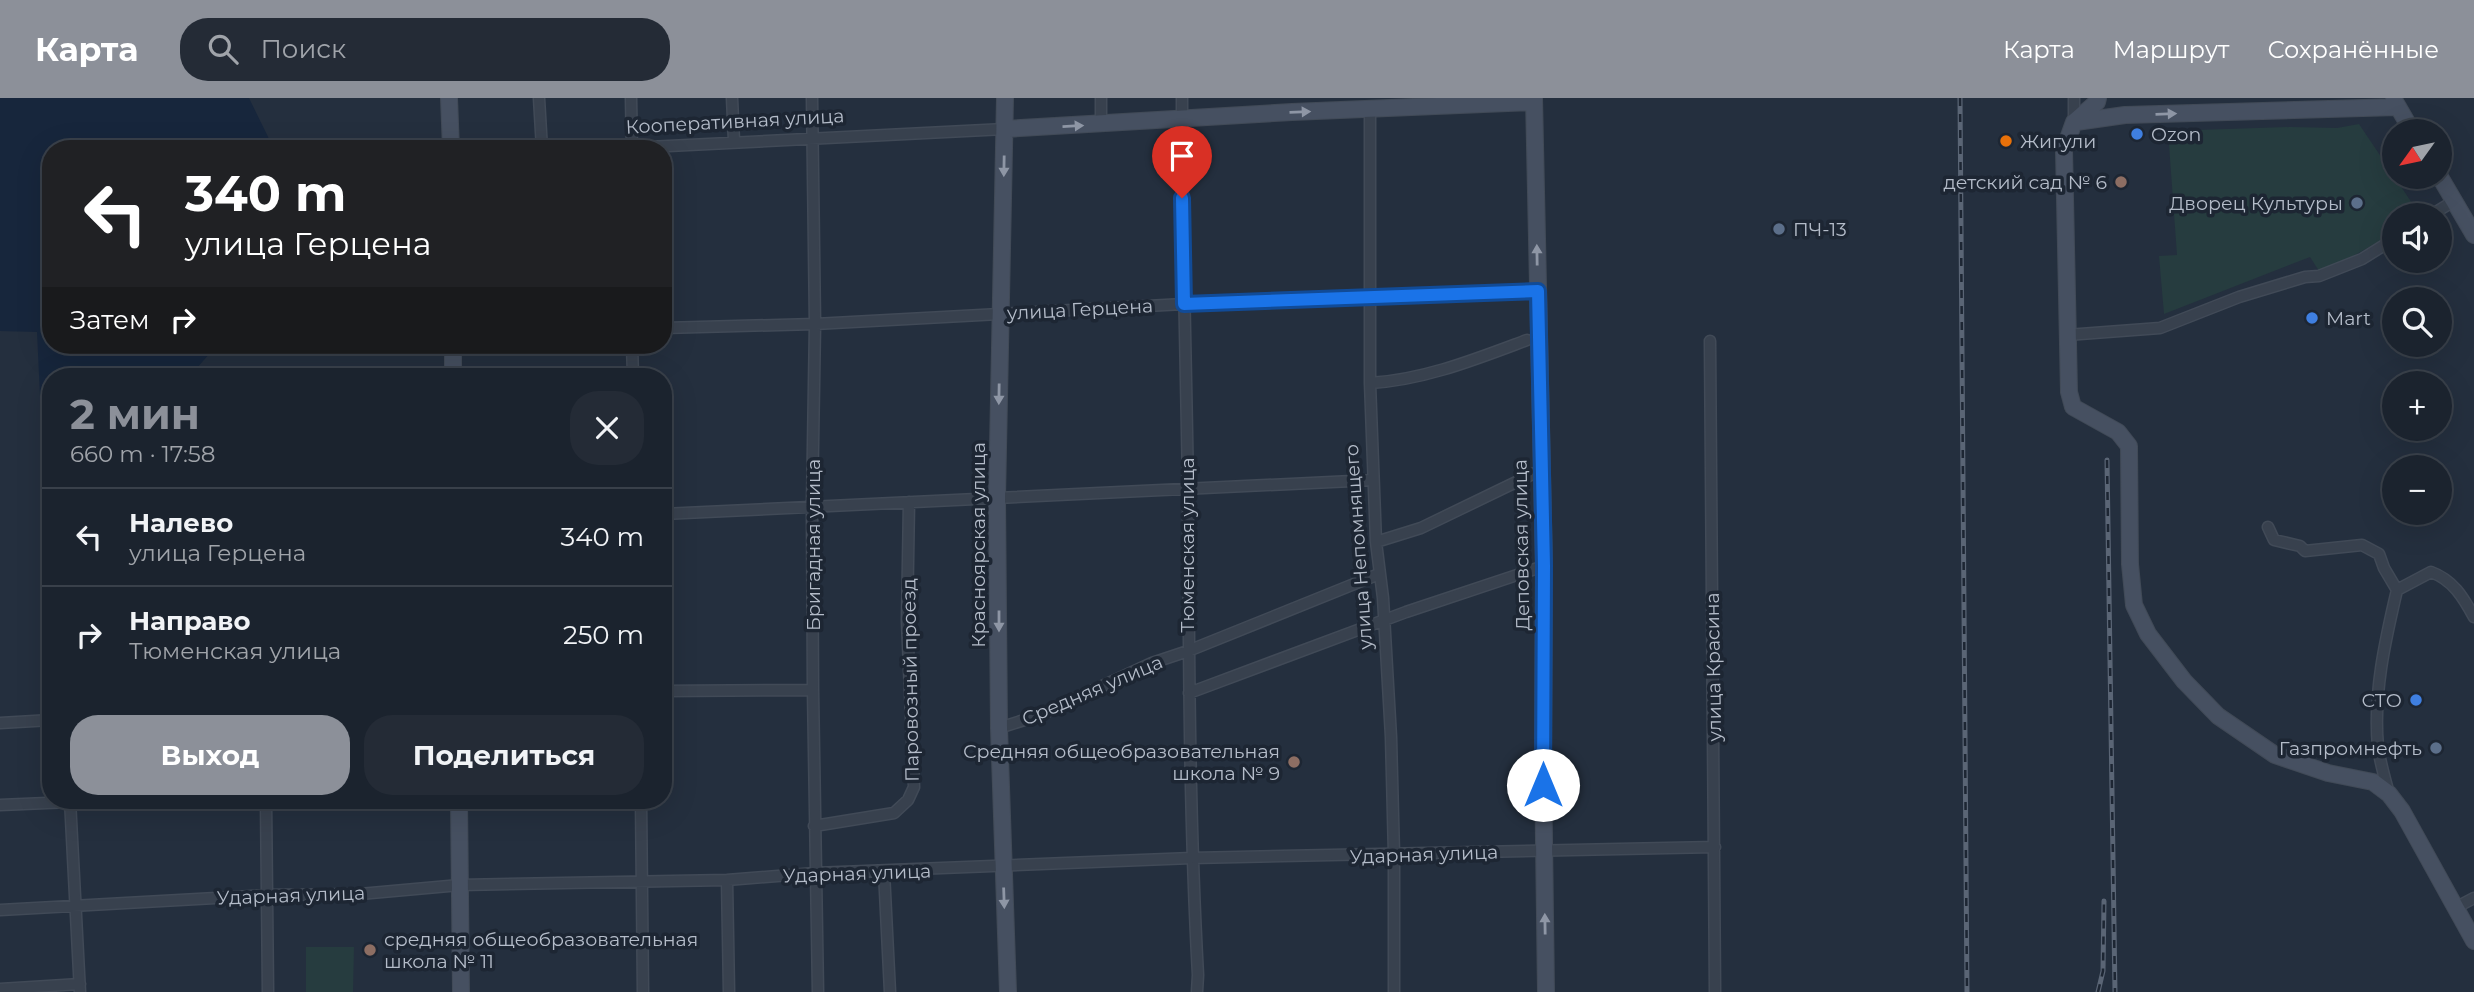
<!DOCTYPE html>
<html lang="ru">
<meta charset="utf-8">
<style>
body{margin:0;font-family:Montserrat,sans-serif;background:#242b36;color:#f1f3f6;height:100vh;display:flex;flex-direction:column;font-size:26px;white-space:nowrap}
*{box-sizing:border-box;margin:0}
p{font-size:23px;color:#a0a4aa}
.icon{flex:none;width:38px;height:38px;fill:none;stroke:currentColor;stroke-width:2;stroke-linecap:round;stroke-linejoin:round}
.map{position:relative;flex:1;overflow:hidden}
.drawer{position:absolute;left:42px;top:270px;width:630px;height:441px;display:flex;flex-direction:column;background:#1b232e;border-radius:28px;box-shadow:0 7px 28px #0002,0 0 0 2px #39404a}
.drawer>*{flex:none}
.top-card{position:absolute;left:42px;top:42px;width:630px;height:214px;border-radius:28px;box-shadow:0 7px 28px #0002,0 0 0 2px #39404a;background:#202124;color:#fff;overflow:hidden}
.needle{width:46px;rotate:237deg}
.tools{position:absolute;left:2382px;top:21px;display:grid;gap:14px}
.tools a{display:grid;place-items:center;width:70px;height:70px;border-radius:50%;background:#1b232e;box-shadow:0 7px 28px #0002,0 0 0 2px #39404a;font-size:35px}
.pin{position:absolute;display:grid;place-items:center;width:60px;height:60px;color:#fff;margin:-72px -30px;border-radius:50% 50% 50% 0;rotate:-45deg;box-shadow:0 0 7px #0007}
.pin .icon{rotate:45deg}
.me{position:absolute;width:77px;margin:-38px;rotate:0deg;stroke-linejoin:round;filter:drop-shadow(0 0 5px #0008)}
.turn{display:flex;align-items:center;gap:24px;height:147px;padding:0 28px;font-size:32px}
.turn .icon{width:91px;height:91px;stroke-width:2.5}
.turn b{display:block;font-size:49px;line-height:60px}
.then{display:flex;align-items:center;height:66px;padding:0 28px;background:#0003;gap:14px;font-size:26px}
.round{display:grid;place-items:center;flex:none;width:74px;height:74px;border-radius:28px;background:#242b36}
.head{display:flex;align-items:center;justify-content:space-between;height:119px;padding:0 28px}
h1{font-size:42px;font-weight:700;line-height:52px;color:#8c9099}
.button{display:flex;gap:14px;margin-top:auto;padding:14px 28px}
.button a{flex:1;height:80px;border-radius:28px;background:#8c9099;color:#fff;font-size:28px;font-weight:700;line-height:80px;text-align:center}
.button a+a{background:#242b36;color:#f1f3f6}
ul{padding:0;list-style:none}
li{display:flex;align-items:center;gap:21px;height:98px;padding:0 28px;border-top:2px solid #39404a}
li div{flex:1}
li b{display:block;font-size:26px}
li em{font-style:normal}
header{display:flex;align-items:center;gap:42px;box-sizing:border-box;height:98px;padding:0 35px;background:#8c9099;color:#fff}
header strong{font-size:33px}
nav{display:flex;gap:38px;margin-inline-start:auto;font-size:24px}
.search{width:490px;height:63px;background:#242b36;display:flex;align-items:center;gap:18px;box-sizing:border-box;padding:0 24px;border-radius:28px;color:#a0a4aa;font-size:26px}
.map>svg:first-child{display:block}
.green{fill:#263c3f}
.water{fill:#17263c}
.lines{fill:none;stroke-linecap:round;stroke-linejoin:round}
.street-casing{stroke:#414a57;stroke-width:13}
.secondary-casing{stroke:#414a57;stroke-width:18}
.street{stroke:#38414e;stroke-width:10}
.secondary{stroke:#465061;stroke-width:16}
.rail-casing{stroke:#5a6575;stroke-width:5}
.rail{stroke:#1d2633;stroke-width:2.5;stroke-dasharray:8;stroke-linecap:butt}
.oneway{fill:#8e96a5}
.route-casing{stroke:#114b97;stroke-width:18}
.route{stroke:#1a73e8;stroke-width:12}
.shop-dot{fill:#3f7fe0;stroke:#1d2633;stroke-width:2.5}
.food-dot{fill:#e8710a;stroke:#1d2633;stroke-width:2.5}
.education-dot{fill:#8d6e63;stroke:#1d2633;stroke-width:2.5}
.service-dot{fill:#5c6f8a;stroke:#1d2633;stroke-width:2.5}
.labels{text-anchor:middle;stroke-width:7;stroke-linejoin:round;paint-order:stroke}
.street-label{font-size:19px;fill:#b4bcc9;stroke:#1d2633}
.poi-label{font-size:19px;fill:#b4bcc9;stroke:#1d2633;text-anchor:start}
</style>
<header>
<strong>Карта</strong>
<div class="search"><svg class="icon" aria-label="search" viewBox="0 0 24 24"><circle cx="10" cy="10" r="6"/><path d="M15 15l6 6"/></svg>Поиск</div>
<nav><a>Карта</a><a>Маршрут</a><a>Сохранённые</a></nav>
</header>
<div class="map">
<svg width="2474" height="894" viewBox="0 0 2474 894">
<rect width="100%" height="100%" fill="#242f3e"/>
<!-- green -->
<path class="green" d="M2359,26L2420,117H2394V135L2321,176L2310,159L2164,216L2159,158L2177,157L2168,33L2290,29L2337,30Z
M306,849H354L353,894H306Z"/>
<!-- water -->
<path class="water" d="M0,0H249L274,51H51V247H217L190,278H51V297L40,298L37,234L0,233Z"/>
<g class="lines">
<defs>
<path id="street" d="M539,0L542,51
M631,0L632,51
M732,0L734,43
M812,0L815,226L812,408L813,592L818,894
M1182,0C1182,130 1186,261 1188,391C1189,553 1189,715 1198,877L1197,894
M2074,0V24
M1370,11V285L1376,444L1383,500L1391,639L1394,757V894
M1101,26V0
M608,51L1005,31
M2431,117L2454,103
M663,230L815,226L1184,206L1538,193
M2067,237L2160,230L2239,199L2305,179L2319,178L2362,161L2394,141
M1710,243L1715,894
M632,247L633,278
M1370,285C1424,282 1476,261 1527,242
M663,416L1373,382
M2268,429L2274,442L2300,448L2305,453L2362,447L2379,456L2384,470L2397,492
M1376,444L1421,430L1541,372
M663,593L813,592
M1189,595L1406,514L1544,468
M0,625L51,622
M999,630L1040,617L1152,565L1188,553L1379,476
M2389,696C2385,681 2380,664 2378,649C2373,596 2385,543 2397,492L2431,474C2453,482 2463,499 2474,519
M70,702L80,894
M266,702L268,894
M641,702L643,894
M0,707L70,704
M814,728L894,715L908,702L914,689L907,523L909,404
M884,774L890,894
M727,782L729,894
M2455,810L2474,800
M0,812L268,797L360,796L460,787L727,782L815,775L1192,760L1715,749
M0,891L80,886"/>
<path id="secondary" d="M449,0L451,51
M1005,0L997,400L999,630L1008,894
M1534,0L1544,468L1543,666L1546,894
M2098,0L2097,4L2074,24L2064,52L2069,294L2073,309L2118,334L2129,348L2130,466L2134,507L2148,536L2184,583L2218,618L2275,657L2328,675L2373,684L2389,696L2402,713L2474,843
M2394,2L2412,33
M2076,24L2125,17L2397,9
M1005,31L1292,14L1534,4
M2440,79L2474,137
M453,247V278
M459,702L461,894"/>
</defs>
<!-- street casing -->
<use href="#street" class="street-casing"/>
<!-- secondary casing -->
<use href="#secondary" class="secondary-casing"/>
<!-- street -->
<use href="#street" class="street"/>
<!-- secondary -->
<use href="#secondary" class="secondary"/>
<defs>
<path id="rail" d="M1960,0L1967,894
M2107,362L2115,894
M2098,894L2103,873L2104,803"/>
</defs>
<!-- rail casing -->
<use href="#rail" class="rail-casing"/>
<!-- rail -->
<use href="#rail" class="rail"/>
</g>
<!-- one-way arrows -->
<defs><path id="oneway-solid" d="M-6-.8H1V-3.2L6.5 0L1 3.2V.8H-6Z" transform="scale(1.75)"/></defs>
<g class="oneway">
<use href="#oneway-solid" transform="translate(1300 14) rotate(-2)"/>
<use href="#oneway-solid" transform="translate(2166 16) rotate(-2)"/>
<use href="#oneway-solid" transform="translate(1073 28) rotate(-3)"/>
<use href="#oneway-solid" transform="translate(1004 68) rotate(91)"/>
<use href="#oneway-solid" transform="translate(1537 157) rotate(-91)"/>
<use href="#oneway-solid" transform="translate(999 296) rotate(91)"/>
<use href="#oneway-solid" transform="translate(999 523) rotate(90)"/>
<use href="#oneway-solid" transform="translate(1004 800) rotate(88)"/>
<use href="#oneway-solid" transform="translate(1545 826) rotate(-91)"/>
</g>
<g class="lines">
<defs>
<path id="route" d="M1182,100L1184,206L1538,193L1544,468L1543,687"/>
</defs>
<!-- route casing -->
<use href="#route" class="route-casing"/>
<!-- route -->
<use href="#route" class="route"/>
</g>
<!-- markers -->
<g class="shop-dot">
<circle cx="2137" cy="36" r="7"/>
<circle cx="2312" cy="220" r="7"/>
<circle cx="2416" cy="602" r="7"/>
</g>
<circle class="food-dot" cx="2006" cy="43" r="7"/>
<g class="education-dot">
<circle cx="2121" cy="84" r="7"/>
<circle cx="1294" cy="664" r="7"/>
<circle cx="370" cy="852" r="7"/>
</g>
<g class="service-dot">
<circle cx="2357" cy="105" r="7"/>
<circle cx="1779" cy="131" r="7"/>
<circle cx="2436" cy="650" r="7"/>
</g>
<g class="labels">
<!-- street labels -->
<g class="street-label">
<text transform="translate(735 23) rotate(-3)" y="7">Кооперативная улица</text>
<text transform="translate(1080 211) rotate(-3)" y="7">улица Герцена</text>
<text transform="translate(813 447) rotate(-90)" y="7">Бригадная улица</text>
<text transform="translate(978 447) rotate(-90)" y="7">Красноярская улица</text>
<text transform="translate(1187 447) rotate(-90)" y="7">Тюменская улица</text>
<text transform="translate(1521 447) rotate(-91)" y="7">Деповская улица</text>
<text transform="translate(1358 449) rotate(-94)" y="7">улица Непомнящего</text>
<text transform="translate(1713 569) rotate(-91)" y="7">улица Красина</text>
<text transform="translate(910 582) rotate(-91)" y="7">Паровозный проезд</text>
<text transform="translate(1092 592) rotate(-23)" y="7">Средняя улица</text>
<text transform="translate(1424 756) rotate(-2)" y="7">Ударная улица</text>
<text transform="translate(857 775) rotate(-2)" y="7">Ударная улица</text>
<text transform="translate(291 797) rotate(-2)" y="7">Ударная улица</text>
</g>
<!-- poi labels -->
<g class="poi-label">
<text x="2151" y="43">Ozon</text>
<text x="2020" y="50">Жигули</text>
<text x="2107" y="91" text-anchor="end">детский сад № 6</text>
<text x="2343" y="112" text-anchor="end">Дворец Культуры</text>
<text x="1793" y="138">ПЧ-13</text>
<text x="2326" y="227">Mart</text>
<text x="2402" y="609" text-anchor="end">СТО</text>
<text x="2422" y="657" text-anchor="end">Газпромнефть</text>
<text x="1280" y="660" text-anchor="end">Средняя общеобразовательная<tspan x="1280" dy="22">школа № 9</tspan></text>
<text x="384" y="848">средняя общеобразовательная<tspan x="384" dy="22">школа № 11</tspan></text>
</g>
</g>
</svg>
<div class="tools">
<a><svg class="needle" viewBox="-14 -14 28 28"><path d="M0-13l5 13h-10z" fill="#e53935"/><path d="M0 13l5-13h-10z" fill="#a0a4aa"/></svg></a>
<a><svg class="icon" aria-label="sound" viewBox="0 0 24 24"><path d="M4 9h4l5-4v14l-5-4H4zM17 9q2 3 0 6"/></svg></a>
<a><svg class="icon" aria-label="search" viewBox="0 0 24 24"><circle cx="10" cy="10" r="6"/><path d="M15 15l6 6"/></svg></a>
<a>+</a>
<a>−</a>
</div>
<div class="pin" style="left:1182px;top:100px;background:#d93025"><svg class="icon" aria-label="arrive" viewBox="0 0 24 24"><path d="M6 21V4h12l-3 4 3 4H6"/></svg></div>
<svg class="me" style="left:1543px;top:687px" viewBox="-20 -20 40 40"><circle r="19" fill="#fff"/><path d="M0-13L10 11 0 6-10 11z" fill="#1a73e8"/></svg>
<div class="top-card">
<div class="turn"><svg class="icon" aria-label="left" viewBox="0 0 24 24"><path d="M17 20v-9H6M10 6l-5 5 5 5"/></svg><div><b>340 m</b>улица Герцена</div></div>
<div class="then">Затем<svg class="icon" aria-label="right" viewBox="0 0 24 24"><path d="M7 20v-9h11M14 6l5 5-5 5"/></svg></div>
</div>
<section class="drawer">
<div class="head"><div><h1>2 мин</h1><p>660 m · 17:58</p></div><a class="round"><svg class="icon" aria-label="close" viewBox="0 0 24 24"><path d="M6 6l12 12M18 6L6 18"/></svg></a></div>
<ul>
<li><svg class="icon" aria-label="left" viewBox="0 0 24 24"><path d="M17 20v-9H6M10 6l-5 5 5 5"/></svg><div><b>Налево</b><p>улица Герцена</p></div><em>340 m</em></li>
<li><svg class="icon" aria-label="right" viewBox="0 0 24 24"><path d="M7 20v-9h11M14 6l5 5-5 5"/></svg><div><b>Направо</b><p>Тюменская улица</p></div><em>250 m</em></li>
</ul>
<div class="button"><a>Выход</a><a>Поделиться</a></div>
</section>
</div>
